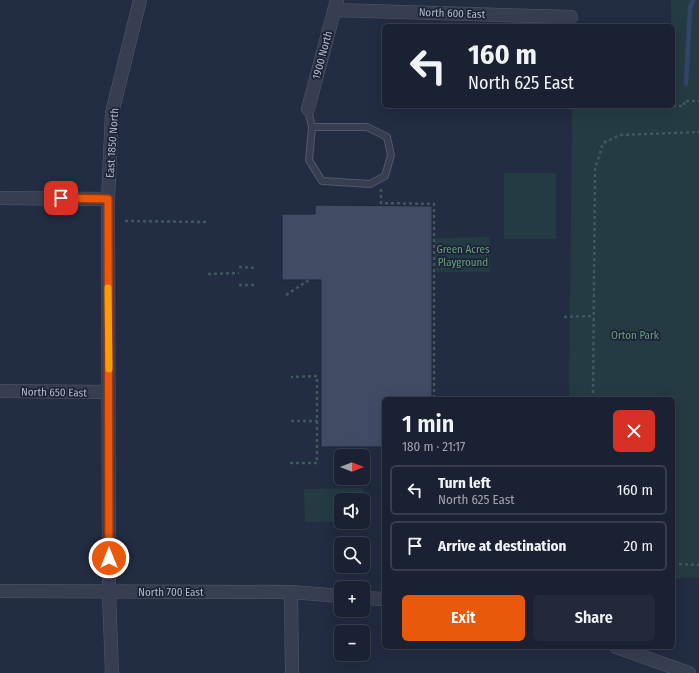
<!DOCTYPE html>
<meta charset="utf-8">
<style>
body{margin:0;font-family:"Fira Sans Condensed",sans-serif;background:#23293a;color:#f1f3f6;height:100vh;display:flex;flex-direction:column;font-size:15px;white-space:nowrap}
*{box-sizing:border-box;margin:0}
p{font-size:13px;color:#9fa3ac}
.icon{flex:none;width:22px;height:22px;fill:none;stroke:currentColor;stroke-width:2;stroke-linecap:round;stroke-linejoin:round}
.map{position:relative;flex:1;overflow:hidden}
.drawer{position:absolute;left:382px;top:397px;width:293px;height:252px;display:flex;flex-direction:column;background:#1a2132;border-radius:6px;box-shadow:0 4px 16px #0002,0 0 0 1px #383e4d}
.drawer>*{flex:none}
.guide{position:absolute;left:382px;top:24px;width:293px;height:84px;border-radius:6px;box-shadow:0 4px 16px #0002,0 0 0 1px #383e4d;background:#1a2132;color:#f1f3f6;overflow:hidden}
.needle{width:26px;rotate:90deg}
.controls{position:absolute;left:334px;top:449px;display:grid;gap:8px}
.controls a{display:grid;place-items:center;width:36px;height:36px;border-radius:6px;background:#1a2132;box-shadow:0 4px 16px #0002,0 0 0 1px #383e4d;font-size:20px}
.pin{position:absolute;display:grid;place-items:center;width:34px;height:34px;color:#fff;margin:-17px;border-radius:8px;box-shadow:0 2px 6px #0006}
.me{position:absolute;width:44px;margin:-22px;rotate:0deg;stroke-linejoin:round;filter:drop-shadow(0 0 3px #0008)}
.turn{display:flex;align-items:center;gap:14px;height:84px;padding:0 20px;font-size:18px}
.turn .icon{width:52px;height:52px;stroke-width:2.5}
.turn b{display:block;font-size:28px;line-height:34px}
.round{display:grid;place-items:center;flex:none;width:42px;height:42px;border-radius:6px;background:#23293a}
.summary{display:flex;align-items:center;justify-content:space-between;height:68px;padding:0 20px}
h1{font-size:24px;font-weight:600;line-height:30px}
.action{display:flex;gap:8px;margin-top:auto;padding:8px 20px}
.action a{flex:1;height:46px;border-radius:6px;background:#ea580c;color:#fff;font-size:16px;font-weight:600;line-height:46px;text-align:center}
.action a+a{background:#23293a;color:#f1f3f6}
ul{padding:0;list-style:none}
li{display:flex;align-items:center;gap:12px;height:50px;margin:0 8px 6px;padding:0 12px;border:2px solid #383e4d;border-radius:6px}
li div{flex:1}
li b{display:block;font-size:15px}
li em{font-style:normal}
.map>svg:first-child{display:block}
.green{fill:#243b43;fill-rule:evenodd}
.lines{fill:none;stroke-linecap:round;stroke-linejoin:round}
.stream{stroke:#34446a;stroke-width:4.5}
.building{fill:#414b64;stroke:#1e2538}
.service-casing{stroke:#52596c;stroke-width:8}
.minor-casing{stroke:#52596c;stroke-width:14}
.path{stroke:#42585f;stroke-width:2.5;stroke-dasharray:3 3;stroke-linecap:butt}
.service{stroke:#373e51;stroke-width:6}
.minor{stroke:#373e51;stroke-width:13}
.route-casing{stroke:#983908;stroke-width:10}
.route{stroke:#ea580c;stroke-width:7}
.slow{stroke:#f59e0b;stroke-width:7}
.labels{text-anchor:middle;stroke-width:3.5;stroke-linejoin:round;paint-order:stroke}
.street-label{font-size:11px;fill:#b3b9cc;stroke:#1c2336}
.park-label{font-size:11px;fill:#689f7c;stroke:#1c2336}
</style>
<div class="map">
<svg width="699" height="673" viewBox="0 0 699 673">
<rect width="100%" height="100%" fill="#222c42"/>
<!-- green -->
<path class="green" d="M671,0H699V578H673V399H569L572,106H673V26H671Z
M504,173H556V239H504Z
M490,237V272H436L435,238Z
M363,488L364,522H305L304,489ZM341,500H363V522H341Z"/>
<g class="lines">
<!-- stream -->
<path class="stream" d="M686,84L690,8L693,0"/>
</g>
<!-- building -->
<path class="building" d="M315,205L432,206V399H384V447H321V280H282V214H315Z"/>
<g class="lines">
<defs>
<path id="service" d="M308,109L312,127L309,160L322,181L370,184L385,176L391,155L387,137L367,127H312"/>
<path id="minor" d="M334,10L571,17
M308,109L337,0
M0,198L108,199
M0,391L109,392
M0,591L291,592L341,596
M291,592L292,673
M363,598L384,599
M616,647L689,673
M112,673L109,592L108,199L112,113L140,0"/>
</defs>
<!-- service casing -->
<use href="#service" class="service-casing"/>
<!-- minor casing -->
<use href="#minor" class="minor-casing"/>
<!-- path -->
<path class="path" d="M673,106H684V101H699
M381,189V203L434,204V399
M125,221L206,222
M239,267L257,268
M208,274L239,273
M239,285H256
M286,295L309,280
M564,317L593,316
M593,399L595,169L603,143L620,135L699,132
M291,421H317
M290,463H317V376L291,377
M673,564L699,565"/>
<!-- service -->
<use href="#service" class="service"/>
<!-- minor -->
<use href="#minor" class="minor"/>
</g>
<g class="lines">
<defs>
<path id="route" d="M61,198L108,199L109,558"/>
</defs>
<!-- route casing -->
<use href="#route" class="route-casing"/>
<!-- route -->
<use href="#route" class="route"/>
<!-- slow -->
<path class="slow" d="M108,288L109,369"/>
</g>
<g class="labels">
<!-- street labels -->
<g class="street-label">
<text transform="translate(452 13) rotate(2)" y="4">North 600 East</text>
<text transform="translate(322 55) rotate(-75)" y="4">1900 North</text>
<text transform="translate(112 143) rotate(-86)" y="4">East 1850 North</text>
<text transform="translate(54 392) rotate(1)" y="4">North 650 East</text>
<text x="171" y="596">North 700 East</text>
</g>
<!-- park labels -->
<g class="park-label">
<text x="463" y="253">Green Acres<tspan x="463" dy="13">Playground</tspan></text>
<text x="635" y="339">Orton Park</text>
</g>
</g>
</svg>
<div class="controls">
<a><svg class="needle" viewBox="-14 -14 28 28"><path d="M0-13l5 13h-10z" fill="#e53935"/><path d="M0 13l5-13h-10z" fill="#9fa3ac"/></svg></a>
<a><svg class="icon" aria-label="sound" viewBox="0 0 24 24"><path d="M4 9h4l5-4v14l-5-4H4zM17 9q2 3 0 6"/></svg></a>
<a><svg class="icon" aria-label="search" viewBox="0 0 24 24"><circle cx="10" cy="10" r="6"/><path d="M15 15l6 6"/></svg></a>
<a>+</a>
<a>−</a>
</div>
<div class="pin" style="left:61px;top:198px;background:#d93025"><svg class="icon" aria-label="arrive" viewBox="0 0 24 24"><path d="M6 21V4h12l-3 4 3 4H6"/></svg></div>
<svg class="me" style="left:109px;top:558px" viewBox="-20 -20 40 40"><circle r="17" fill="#ea580c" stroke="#fff" stroke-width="3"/><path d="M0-11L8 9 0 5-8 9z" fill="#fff"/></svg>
<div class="guide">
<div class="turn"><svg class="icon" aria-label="left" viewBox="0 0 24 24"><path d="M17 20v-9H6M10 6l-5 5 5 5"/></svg><div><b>160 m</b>North 625 East</div></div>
</div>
<section class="drawer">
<div class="summary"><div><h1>1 min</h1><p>180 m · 21:17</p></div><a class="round" style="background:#d93025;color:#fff"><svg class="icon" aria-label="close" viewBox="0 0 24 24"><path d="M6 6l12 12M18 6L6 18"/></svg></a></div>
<ul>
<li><svg class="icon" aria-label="left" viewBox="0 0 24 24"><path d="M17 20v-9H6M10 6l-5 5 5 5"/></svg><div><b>Turn left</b><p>North 625 East</p></div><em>160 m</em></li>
<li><svg class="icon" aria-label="arrive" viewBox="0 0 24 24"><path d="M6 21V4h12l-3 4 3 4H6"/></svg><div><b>Arrive at destination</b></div><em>20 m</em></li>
</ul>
<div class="action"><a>Exit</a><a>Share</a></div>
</section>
</div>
